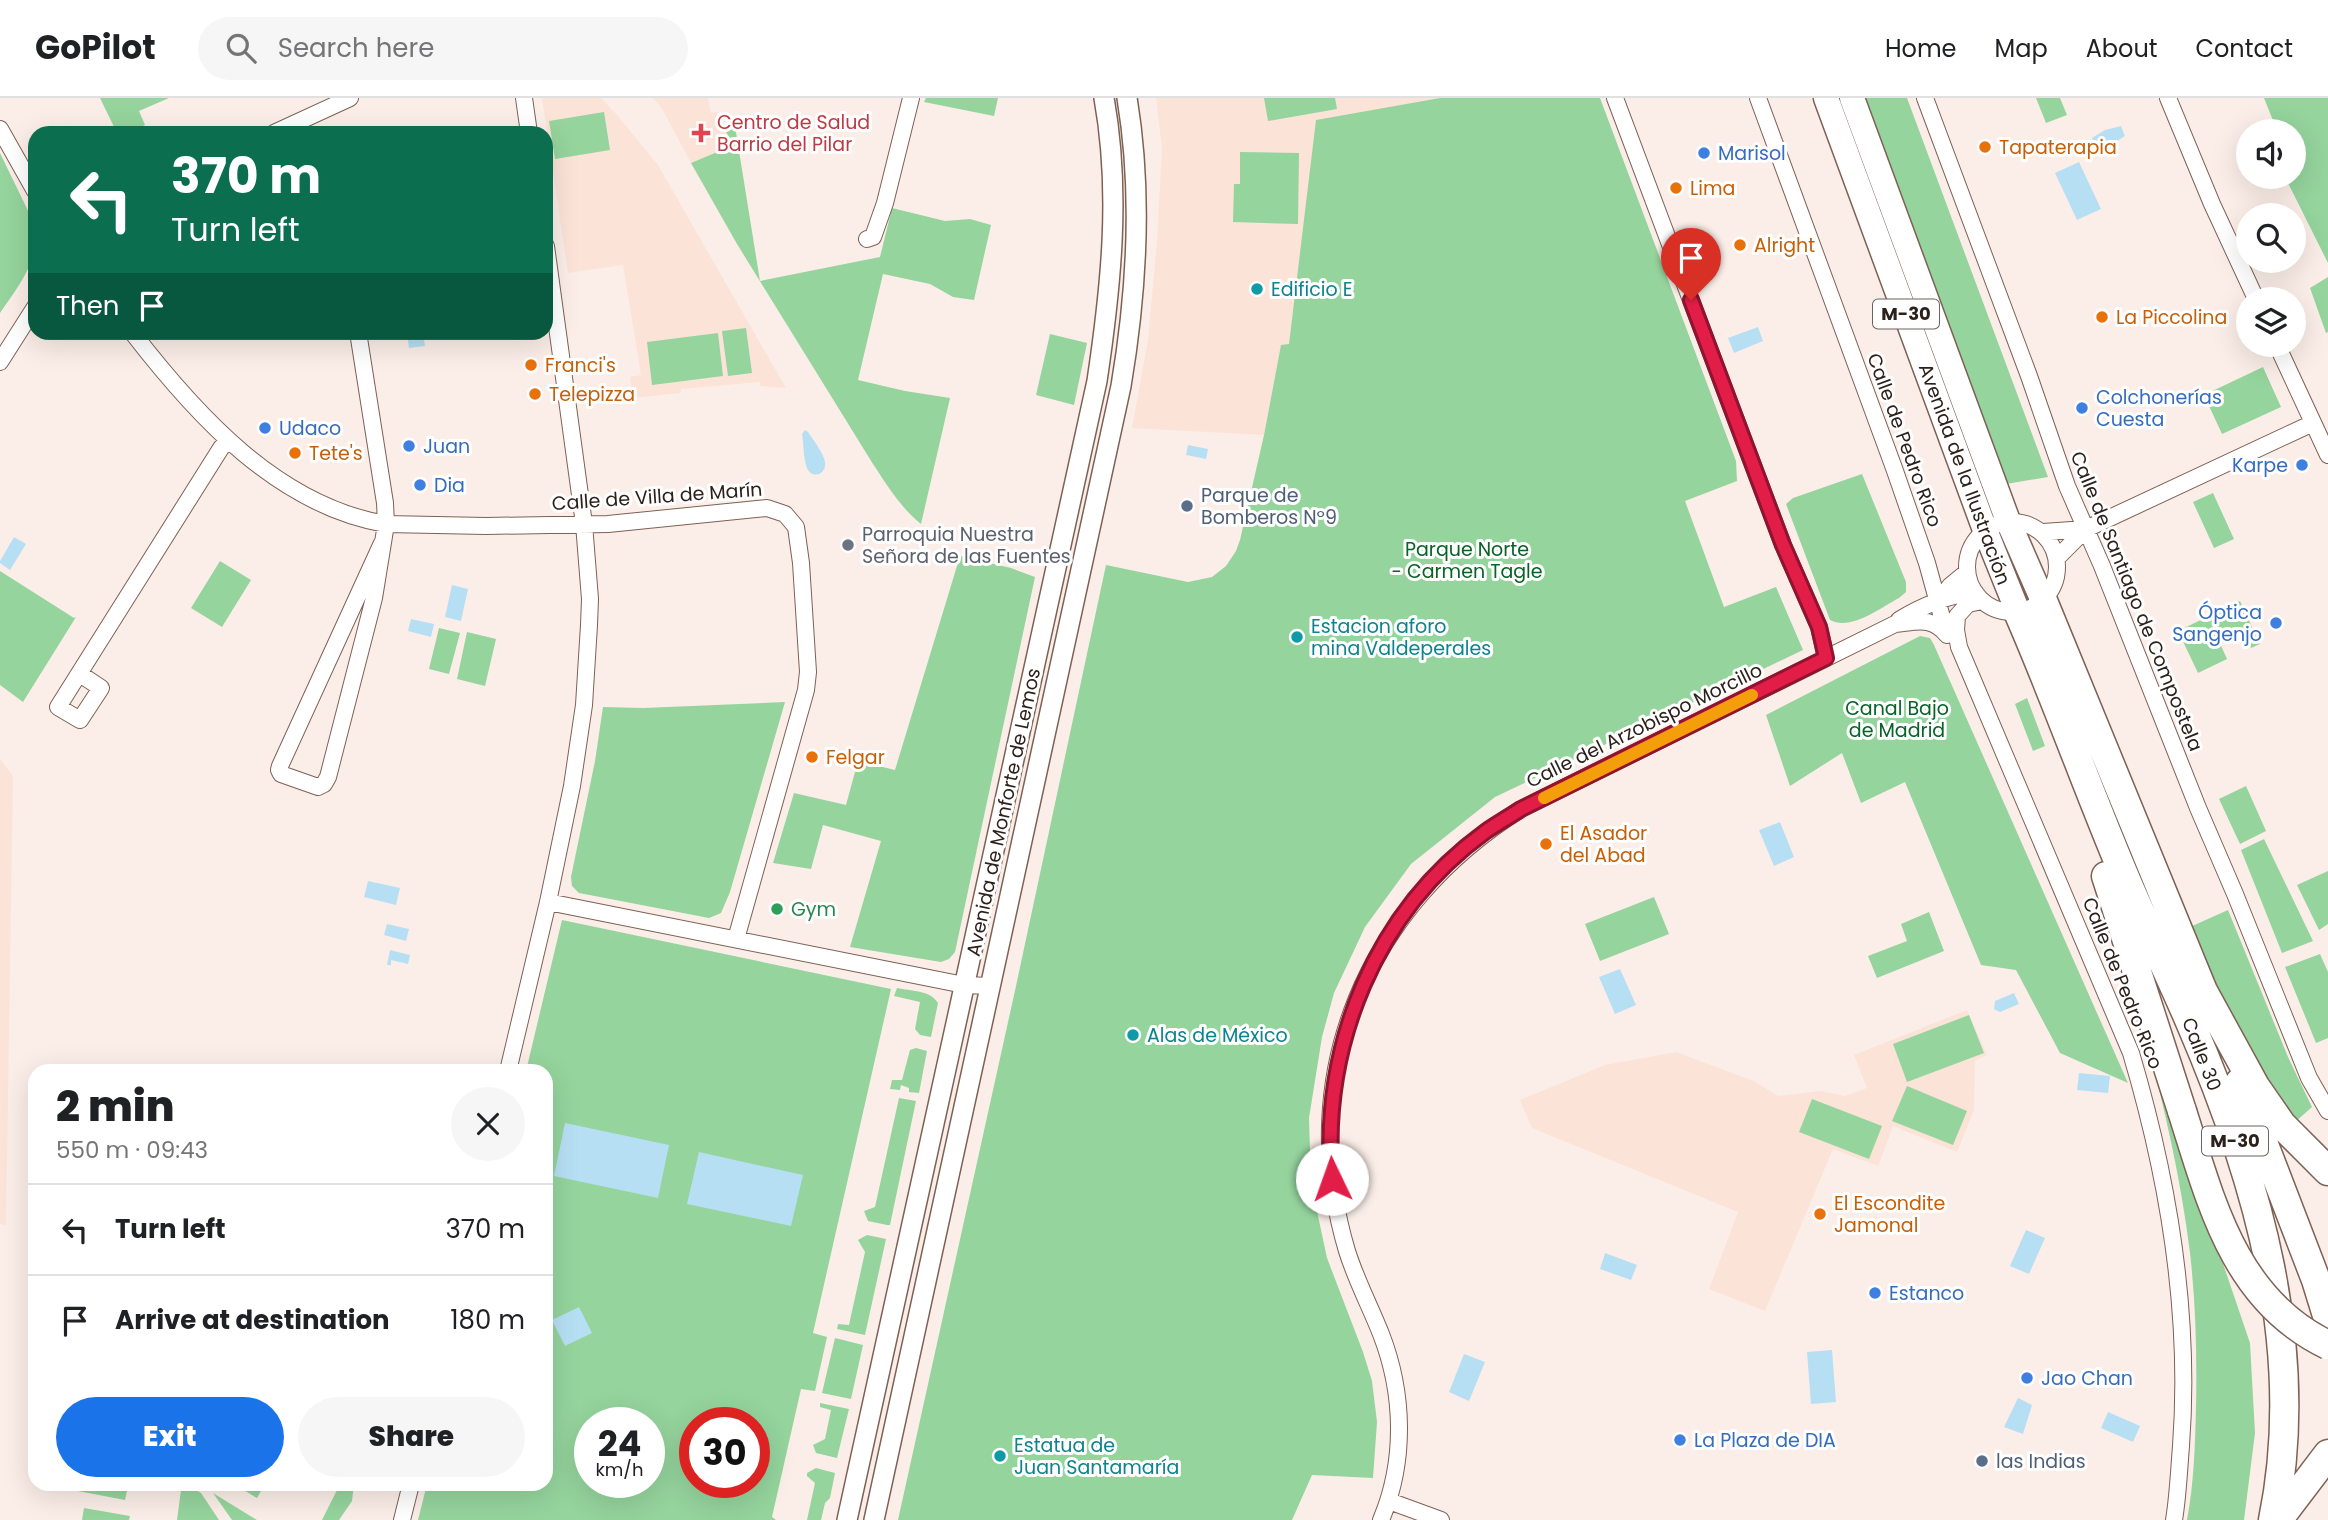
<!DOCTYPE html>
<meta charset="utf-8">
<style>
body{margin:0;font-family:Poppins,sans-serif;background:#f6f6f6;color:#202124;height:100vh;display:flex;flex-direction:column;font-size:26px;white-space:nowrap}
*{box-sizing:border-box;margin:0}
p{font-size:23px;color:#757577}
.icon{flex:none;width:38px;height:38px;fill:none;stroke:currentColor;stroke-width:2;stroke-linecap:round;stroke-linejoin:round}
.map{position:relative;flex:1;overflow:hidden}
.sheet{position:absolute;left:28px;top:966px;width:525px;height:427px;display:flex;flex-direction:column;background:#fff;border-radius:21px;box-shadow:0 7px 28px #0002}
.sheet>*{flex:none}
.banner{position:absolute;left:28px;top:28px;width:525px;height:214px;border-radius:21px;box-shadow:0 7px 28px #0002;background:#0b6e4f;color:#fff;overflow:hidden}
.fabs{position:absolute;left:2236px;top:21px;display:grid;gap:14px}
.fabs a{display:grid;place-items:center;width:70px;height:70px;border-radius:50%;background:#fff;box-shadow:0 7px 28px #0002;font-size:35px}
.speed{position:absolute;left:574px;top:1309px;display:flex;gap:14px;font-size:35px;font-weight:700;text-align:center}
.speed>*{display:grid;place-content:center;width:91px;height:91px;border-radius:50%;background:#fff;box-shadow:0 7px 28px #0002;line-height:1}
.speed small{font-size:18px;font-weight:400}
.speed .limit{border:10px solid #d22;background:#fff;color:#111}
.pin{position:absolute;display:grid;place-items:center;width:60px;height:60px;color:#fff;margin:-72px -30px;border-radius:50% 50% 50% 0;rotate:-45deg;box-shadow:0 0 7px #0007}
.pin .icon{rotate:45deg}
.me{position:absolute;width:77px;margin:-38px;rotate:357deg;stroke-linejoin:round;filter:drop-shadow(0 0 5px #0008)}
.turn{display:flex;align-items:center;gap:24px;height:147px;padding:0 28px;font-size:32px}
.turn .icon{width:91px;height:91px;stroke-width:2.5}
.turn b{display:block;font-size:49px;line-height:60px}
.then{display:flex;align-items:center;height:66px;padding:0 28px;background:#0003;gap:14px;font-size:26px}
.round{display:grid;place-items:center;flex:none;width:74px;height:74px;border-radius:37px;background:#f6f6f6}
.headline{display:flex;align-items:center;justify-content:space-between;height:119px;padding:0 28px}
h1{font-size:42px;font-weight:800;line-height:52px}
.button{display:flex;gap:14px;margin-top:auto;padding:14px 28px}
.button a{flex:1;height:80px;border-radius:42px;background:#1a73e8;color:#fff;font-size:28px;font-weight:800;line-height:80px;text-align:center}
.button a+a{background:#f6f6f6;color:#202124}
ul{padding:0;list-style:none}
li{display:flex;align-items:center;gap:21px;height:91px;padding:0 28px;border-top:2px solid #e0e0e0}
li div{flex:1}
li b{display:block;font-size:26px}
li em{font-style:normal}
header{display:flex;align-items:center;gap:42px;box-sizing:border-box;height:98px;padding:0 35px;background:#fff;border-bottom:2px solid #e0e0e0}
header strong{font-size:33px}
nav{display:flex;gap:38px;margin-inline-start:auto;font-size:24px}
.search{width:490px;height:63px;background:#f6f6f6;display:flex;align-items:center;gap:18px;box-sizing:border-box;padding:0 24px;border-radius:38px;color:#757577;font-size:26px}
.map>svg:first-child{display:block}
.built{fill:#fbe3d8}
.green{fill:#95d49d;fill-rule:evenodd}
.water{fill:#b7dff3}
.lines{fill:none;stroke-linecap:round;stroke-linejoin:round}
.minor-casing{stroke:#7d6154;stroke-width:18}
.tertiary-casing{stroke:#7d6154;stroke-width:22}
.trunk-casing{stroke:#7d6154;stroke-width:27}
.motorway-casing{stroke:#7d6154;stroke-width:31}
.minor{stroke:#fff;stroke-width:16}
.tertiary{stroke:#fff;stroke-width:19}
.trunk{stroke:#fff;stroke-width:24}
.motorway{stroke:#fff;stroke-width:28}
.motorway-bridge-casing{stroke:#7d6154;stroke-width:31;stroke-linecap:butt}
.motorway-bridge{stroke:#fff;stroke-width:28}
.route-casing{stroke:#92132f;stroke-width:18}
.route{stroke:#e11d48;stroke-width:12}
.slow{stroke:#f59e0b;stroke-width:12}
.health-dot{fill:#e0444e;stroke:#fefefe;stroke-width:2.5}
.food-dot{fill:#e8710a;stroke:#fefefe;stroke-width:2.5}
.shop-dot{fill:#3f7fe0;stroke:#fefefe;stroke-width:2.5}
.culture-dot{fill:#0f9aa8;stroke:#fefefe;stroke-width:2.5}
.service-dot{fill:#5c6f8a;stroke:#fefefe;stroke-width:2.5}
.worship-dot{fill:#6b7280;stroke:#fefefe;stroke-width:2.5}
.leisure-dot{fill:#2e9e5b;stroke:#fefefe;stroke-width:2.5}
.labels{text-anchor:middle;stroke-width:6;stroke-linejoin:round;paint-order:stroke}
.shield{fill:#fefefe;stroke:#6b635f;stroke-width:2}
.shield-label{font-size:18px;font-weight:bold;fill:#2c201b}
.health-label{font-size:19px;fill:#be3a42;stroke:#fefefe;text-anchor:start}
.food-label{font-size:19px;fill:#c56008;stroke:#fefefe;text-anchor:start}
.shop-label{font-size:19px;fill:#366cbe;stroke:#fefefe;text-anchor:start}
.culture-label{font-size:19px;fill:#0d838f;stroke:#fefefe;text-anchor:start}
.street-label{font-size:19px;fill:#2c201b;stroke:#fefefe}
.service-label{font-size:19px;fill:#4e5e75;stroke:#fefefe;text-anchor:start}
.worship-label{font-size:19px;fill:#5b616d;stroke:#fefefe;text-anchor:start}
.park-label{font-size:19px;fill:#076326;stroke:#fefefe}
.leisure-label{font-size:19px;fill:#27864d;stroke:#fefefe;text-anchor:start}
</style>
<header>
<strong>GoPilot</strong>
<div class="search"><svg class="icon" aria-label="search" viewBox="0 0 24 24"><circle cx="10" cy="10" r="6"/><path d="M15 15l6 6"/></svg>Search here</div>
<nav><a>Home</a><a>Map</a><a>About</a><a>Contact</a></nav>
</header>
<div class="map">
<svg width="2328" height="1422" viewBox="0 0 2328 1422">
<rect width="100%" height="100%" fill="#fbeee8"/>
<!-- built -->
<path class="built" d="M542,0H601L618,18L658,67L786,290L760,288V284L681,291V295L633,300L630,279L641,277L623,167L568,175Z
M653,0H708L711,15L716,14L730,41L729,49L691,65L661,9Z
M1156,0H1440L1317,22L1289,246L1281,248L1264,337L1132,330L1148,242L1157,143L1162,50Z
M0,661L13,678L6,1127L0,1126Z
M1967,912L1987,957L1975,963L1974,1012L1957,1054L1893,1028L1878,1068L1833,1051L1765,1213L1709,1191L1738,1114L1532,1030L1520,1002L1605,967L1676,954L1754,983L1778,998L1821,993L1845,998L1867,990L1854,957Z"/>
<!-- green -->
<path class="green" d="M100,0H169L139,13L145,27L128,35H117Z
M926,0H998L994,18L924,4Z
M1264,0H1335L1337,11L1268,23Z
M1440,0H1600L1736,363L1737,383L1685,403L1724,509L1776,489L1803,552L1495,699L1411,766L1365,829L1334,895L1322,939L1309,1020L1311,1085L1327,1160L1363,1254L1372,1283L1377,1324L1373,1380L1312,1377L1292,1422H898L1016,888L1106,467L1188,484L1212,479L1226,468L1236,453L1240,442L1264,337L1281,247L1289,246L1316,22Z
M1866,0H1907L2048,379L2006,386Z
M2036,0H2060L2067,17L2046,25Z
M2264,0H2328V165L2285,79H2294V33H2273L2276,30Z
M604,14L610,52L555,61L549,23Z
M735,28L760,183L880,159L892,110L945,123L970,121L991,127L974,202L953,199L930,186L883,176L858,282L905,293L950,300L921,426C900,409 887,387 873,366L737,146L691,65L729,49L730,41L724,30Z
M1240,54L1299,55L1298,126L1233,124L1234,86H1240Z
M0,55L33,123C42,162 20,185 0,215Z
M2328,179V234L2326,235L2310,190Z
M746,230L752,275L728,278L722,233Z
M718,235L723,278L652,287L647,244Z
M1050,236L1087,245L1074,307L1036,297Z
M2263,269L2281,309L2222,336L2204,297Z
M1862,376L1906,484V494L1899,500C1880,510 1851,533 1830,522L1786,406L1793,400Z
M2213,395L2234,441L2214,450L2193,404Z
M960,458L1011,470L1035,479L955,854L949,861L941,864L850,849L881,743L823,727L811,771L773,765L794,695L846,707L858,663L895,672Z
M220,463L251,482L222,529L191,510Z
M0,473L74,520L76,519L23,604L0,587Z
M2240,503L2260,546L2251,550L2241,530L2218,541L2227,561L2198,575L2178,533Z
M439,530L460,535L449,576L429,571Z
M467,534L496,541L485,588L457,581Z
M1920,538L1930,540L1934,547L2128,985L2060,955L2016,872L1981,867L1905,684L1861,705L1842,655L1790,688L1766,617Z
M2027,600L2045,648L2033,653L2015,606Z
M785,604L730,794L721,815L709,820L579,795L572,788L571,779L595,663L603,609L643,610Z
M2246,688L2266,733L2240,746L2219,701Z
M2264,741L2313,843L2282,855L2241,752Z
M2328,773V826L2319,832L2297,787Z
M1654,799L1669,836L1600,863L1585,826Z
M2228,812L2288,959L2312,1009L2294,1025L2283,1011L2214,885L2190,829Z
M1929,814L1944,853L1877,880L1868,858L1907,843L1901,826Z
M562,822L891,891L813,1235L827,1239L815,1293L801,1291L772,1419L776,1422H418L427,1386H546V973H526ZM590,1325H649V1384H590ZM695,1325H754V1384H695Z
M2320,856L2328,874V940L2316,945L2285,869Z
M897,890C911,893 930,892 938,905L931,939L920,937L915,931L920,904L894,898Z
M1969,917L1984,955L1907,984L1893,946Z
M2145,936L2250,1245L2255,1335L2244,1422H2187C2194,1385 2195,1348 2196,1310C2197,1259 2196,1207 2190,1155C2181,1081 2164,1008 2145,936Z
M916,950L927,953L919,995L909,994V990L901,987L900,992L890,991L892,982H902L910,952Z
M1907,988L1967,1013L1953,1047L1892,1023Z
M899,1000L916,1003L890,1127H887L868,1123L864,1113L875,1109Z
M1812,1001L1882,1028L1869,1061L1799,1034Z
M867,1137L886,1141L865,1237L837,1231L838,1226L849,1227L865,1154L858,1142Z
M835,1240L863,1247L851,1301L822,1295Z
M820,1305L849,1311L837,1360L816,1355L813,1347L825,1341L831,1312L820,1309Z
M816,1370L835,1375L830,1400L825,1405L821,1422H807L815,1385L807,1378V1375Z
M41,1386H127L128,1388L125,1402Z
M187,1386L201,1395L219,1422H177L181,1392Z
M234,1386H265L257,1400Z
M340,1386H354L352,1403L339,1422H322Z
M213,1395L257,1422H232Z
M84,1410L130,1418L129,1422H82Z"/>
<!-- water -->
<path class="water" d="M2121,28L2125,38L2112,46L2096,50L2092,40L2105,32Z
M2079,64L2101,111L2077,122L2055,75Z
M1758,229L1763,243L1734,255L1728,240Z
M407,235H423L425,248L409,250Z
M805,332L808,334C814,343 823,354 825,364C827,376 812,382 807,370C803,361 804,346 802,336Z
M1188,347L1208,351L1206,361L1186,357Z
M14,439L26,446L10,472L0,465V463Z
M452,487L468,491L461,523L445,519Z
M411,521L434,526L431,539L408,533Z
M1780,724L1794,759L1774,768L1759,732Z
M368,783L400,790L396,807L364,799Z
M387,826L409,831L406,843L384,837Z
M390,852L410,857L408,866L391,862V867H387Z
M1620,871L1636,907L1615,916L1599,879Z
M2014,895L2019,906L2000,914L1994,911L1995,903Z
M2079,975L2110,978L2108,995L2077,992Z
M565,1025L669,1047L658,1100L554,1078Z
M699,1054L803,1077L791,1128L687,1106Z
M2026,1132L2045,1140L2029,1176L2010,1168Z
M1605,1155L1637,1167L1631,1182L1600,1171Z
M579,1209L592,1235L565,1248L552,1222Z
M1832,1252L1836,1304L1811,1306L1807,1254Z
M1464,1256L1485,1264L1469,1303L1449,1294Z
M2018,1300L2032,1307L2023,1336L2004,1329Z
M2108,1314L2140,1328L2133,1344L2101,1330Z"/>
<g class="lines">
<defs>
<path id="minor" d="M524,0L529,35
M1615,0L1783,447L1819,529L1826,560
M1758,0L1894,370L1927,465L1946,534
M1925,0L2029,278L2067,388L2102,468L2198,710L2235,796L2309,980L2328,1013
M2168,0L2212,106L2256,201
M0,31L35,93
M274,35L350,0
M867,141L873,139L885,105L911,0
M132,234C196,317 278,408 386,426L486,428L608,426L767,410L785,416L796,429L801,465L808,574L806,592L736,841
M358,234L385,405L386,426L374,500L328,679L324,686L318,689L281,676L279,672L280,668L382,445
M2277,247L2328,357
M0,264L35,209
M1967 469a45 45 0 1 1 90 0a45 45 0 1 1-90 0Z
M2043,434L2086,431L2313,325
M2057,460L2086,431
M1938,503L1950,488L1967,474
M1982,503L1968,506L1957,518L1956,532L1959,549L2131,955C2169,1083 2191,1214 2181,1348C2179,1372 2178,1398 2174,1422
M1899,522C1922,508 1948,497 1975,494
M80,576L101,590L80,622L58,609L221,350L228,342
M548,804L964,887L991,888
M508,973L548,804L572,688L584,607L589,527L590,501L584,426L546,148
M1389,1403L1441,1422
M402,1422L411,1386
M1381,1422C1406,1363 1404,1295 1381,1236C1370,1208 1356,1182 1347,1153C1294,976 1367,807 1521,711L1895,526C1917,524 1932,518 1947,537"/>
<path id="tertiary" d="M847,1422L1097,283C1111,189 1121,94 1104,0
M874,1422L1121,288C1137,193 1143,96 1127,0"/>
<path id="trunk" d="M1826,0L1985,432L2018,514
M1852,0L2008,423L2043,503"/>
<path id="motorway" d="M2043,503L2203,893L2255,988L2282,1027L2328,1073
M2018,514C2057,603 2089,695 2127,784C2147,831 2170,877 2190,924C2257,1079 2308,1252 2273,1422
M2106,778L2182,1013
M2240,984L2316,1182L2328,1221
M2278,1422L2328,1356"/>
</defs>
<!-- minor casing -->
<use href="#minor" class="minor-casing"/>
<!-- tertiary casing -->
<use href="#tertiary" class="tertiary-casing"/>
<!-- trunk casing -->
<use href="#trunk" class="trunk-casing"/>
<!-- motorway casing -->
<use href="#motorway" class="motorway-casing"/>
<!-- minor -->
<use href="#minor" class="minor"/>
<!-- tertiary -->
<use href="#tertiary" class="tertiary"/>
<!-- trunk -->
<use href="#trunk" class="trunk"/>
<!-- motorway -->
<use href="#motorway" class="motorway"/>
<defs>
<path id="motorway-bridge" d="M2182,1013C2211,1104 2234,1202 2328,1247"/>
</defs>
<!-- motorway-bridge casing -->
<use href="#motorway-bridge" class="motorway-bridge-casing"/>
<!-- motorway-bridge -->
<use href="#motorway-bridge" class="motorway-bridge"/>
</g>
<g class="lines">
<defs>
<path id="route" d="M1332,1081C1321,948 1375,814 1485,734C1496,726 1509,719 1521,711L1826,560L1819,529L1783,447L1691,202"/>
</defs>
<!-- route casing -->
<use href="#route" class="route-casing"/>
<!-- route -->
<use href="#route" class="route"/>
<!-- slow -->
<path class="slow" d="M1544,700L1752,597"/>
</g>
<!-- markers -->
<path class="health-dot" d="M697.5 24.5h7v7h7v7h-7v7h-7v-7h-7v-7h7z"/>
<g class="food-dot">
<circle cx="1985" cy="49" r="7"/>
<circle cx="1676" cy="90" r="7"/>
<circle cx="1740" cy="147" r="7"/>
<circle cx="2102" cy="219" r="7"/>
<circle cx="531" cy="267" r="7"/>
<circle cx="535" cy="296" r="7"/>
<circle cx="295" cy="355" r="7"/>
<circle cx="812" cy="659" r="7"/>
<circle cx="1546" cy="746" r="7"/>
<circle cx="1820" cy="1116" r="7"/>
</g>
<g class="shop-dot">
<circle cx="1704" cy="55" r="7"/>
<circle cx="2082" cy="310" r="7"/>
<circle cx="265" cy="330" r="7"/>
<circle cx="409" cy="348" r="7"/>
<circle cx="2302" cy="367" r="7"/>
<circle cx="420" cy="387" r="7"/>
<circle cx="2276" cy="525" r="7"/>
<circle cx="1875" cy="1195" r="7"/>
<circle cx="2027" cy="1280" r="7"/>
<circle cx="1680" cy="1342" r="7"/>
</g>
<g class="culture-dot">
<circle cx="1257" cy="191" r="7"/>
<circle cx="1297" cy="539" r="7"/>
<circle cx="1133" cy="937" r="7"/>
<circle cx="1000" cy="1358" r="7"/>
</g>
<g class="service-dot">
<circle cx="1187" cy="408" r="7"/>
<circle cx="1982" cy="1363" r="7"/>
</g>
<circle class="worship-dot" cx="848" cy="447" r="7"/>
<circle class="leisure-dot" cx="777" cy="811" r="7"/>
<g class="labels">
<!-- shield labels -->
<g class="shield">
<rect x="1873" y="201.5" width="66" height="29" rx="5"/>
<rect x="2202" y="1028.5" width="66" height="29" rx="5"/>
</g>
<g class="shield-label">
<text x="1906" y="222">M-30</text>
<text x="2235" y="1049">M-30</text>
</g>
<!-- health labels -->
<g class="health-label">
<text x="717" y="31">Centro de Salud<tspan x="717" dy="22">Barrio del Pilar</tspan></text>
</g>
<!-- food labels -->
<g class="food-label">
<text x="1999" y="56">Tapaterapia</text>
<text x="1690" y="97">Lima</text>
<text x="1754" y="154">Alright</text>
<text x="2116" y="226">La Piccolina</text>
<text x="545" y="274">Franci's</text>
<text x="549" y="303">Telepizza</text>
<text x="309" y="362">Tete's</text>
<text x="826" y="666">Felgar</text>
<text x="1560" y="742">El Asador<tspan x="1560" dy="22">del Abad</tspan></text>
<text x="1834" y="1112">El Escondite<tspan x="1834" dy="22">Jamonal</tspan></text>
</g>
<!-- shop labels -->
<g class="shop-label">
<text x="1718" y="62">Marisol</text>
<text x="2096" y="306">Colchonerías<tspan x="2096" dy="22">Cuesta</tspan></text>
<text x="279" y="337">Udaco</text>
<text x="423" y="355">Juan</text>
<text x="2288" y="374" text-anchor="end">Karpe</text>
<text x="434" y="394">Dia</text>
<text x="2262" y="521" text-anchor="end">Óptica<tspan x="2262" dy="22">Sangenjo</tspan></text>
<text x="1889" y="1202">Estanco</text>
<text x="2041" y="1287">Jao Chan</text>
<text x="1694" y="1349">La Plaza de DIA</text>
</g>
<!-- culture labels -->
<g class="culture-label">
<text x="1271" y="198">Edificio E</text>
<text x="1311" y="535">Estacion aforo<tspan x="1311" dy="22">mina Valdeperales</tspan></text>
<text x="1147" y="944">Alas de México</text>
<text x="1014" y="1354">Estatua de<tspan x="1014" dy="22">Juan Santamaría</tspan></text>
</g>
<!-- street labels -->
<g class="street-label">
<text transform="translate(1905 342) rotate(70)" y="7">Calle de Pedro Rico</text>
<text transform="translate(1965 376) rotate(70)" y="7">Avenida de la Ilustración</text>
<text transform="translate(657 398) rotate(-4)" y="7">Calle de Villa de Marín</text>
<text transform="translate(2137 503) rotate(68)" y="7">Calle de Santiago de Compostela</text>
<text transform="translate(1644 627) rotate(-26)" y="7">Calle del Arzobispo Morcillo</text>
<text transform="translate(1003 714) rotate(-78)" y="7">Avenida de Monforte de Lemos</text>
<text transform="translate(2123 885) rotate(68)" y="7">Calle de Pedro Rico</text>
<text transform="translate(2202 956) rotate(69)" y="7">Calle 30</text>
</g>
<!-- service labels -->
<g class="service-label">
<text x="1201" y="404">Parque de<tspan x="1201" dy="22">Bomberos Nº9</tspan></text>
<text x="1996" y="1370">las Indias</text>
</g>
<!-- worship labels -->
<g class="worship-label">
<text x="862" y="443">Parroquia Nuestra<tspan x="862" dy="22">Señora de las Fuentes</tspan></text>
</g>
<!-- park labels -->
<g class="park-label">
<text x="1467" y="458">Parque Norte<tspan x="1467" dy="22">- Carmen Tagle</tspan></text>
<text x="1897" y="617">Canal Bajo<tspan x="1897" dy="22">de Madrid</tspan></text>
</g>
<!-- leisure labels -->
<g class="leisure-label">
<text x="791" y="818">Gym</text>
</g>
</g>
</svg>
<div class="fabs">
<a><svg class="icon" aria-label="sound" viewBox="0 0 24 24"><path d="M4 9h4l5-4v14l-5-4H4zM17 9q2 3 0 6"/></svg></a>
<a><svg class="icon" aria-label="search" viewBox="0 0 24 24"><circle cx="10" cy="10" r="6"/><path d="M15 15l6 6"/></svg></a>
<a><svg class="icon" aria-label="layers" viewBox="0 0 24 24"><path d="M12 4l9 5-9 5-9-5zM3 14l9 5 9-5"/></svg></a>
</div>
<div class="speed"><div>24<small>km/h</small></div><div class="limit">30</div></div>
<div class="pin" style="left:1691px;top:202px;background:#d93025"><svg class="icon" aria-label="arrive" viewBox="0 0 24 24"><path d="M6 21V4h12l-3 4 3 4H6"/></svg></div>
<svg class="me" style="left:1332px;top:1081px" viewBox="-20 -20 40 40"><circle r="19" fill="#fff"/><path d="M0-13L10 11 0 6-10 11z" fill="#e11d48"/></svg>
<div class="banner">
<div class="turn"><svg class="icon" aria-label="left" viewBox="0 0 24 24"><path d="M17 20v-9H6M10 6l-5 5 5 5"/></svg><div><b>370 m</b>Turn left</div></div>
<div class="then">Then<svg class="icon" aria-label="arrive" viewBox="0 0 24 24"><path d="M6 21V4h12l-3 4 3 4H6"/></svg></div>
</div>
<section class="sheet">
<div class="headline"><div><h1>2 min</h1><p>550 m · 09:43</p></div><a class="round"><svg class="icon" aria-label="close" viewBox="0 0 24 24"><path d="M6 6l12 12M18 6L6 18"/></svg></a></div>
<ul>
<li><svg class="icon" aria-label="left" viewBox="0 0 24 24"><path d="M17 20v-9H6M10 6l-5 5 5 5"/></svg><div><b>Turn left</b></div><em>370 m</em></li>
<li><svg class="icon" aria-label="arrive" viewBox="0 0 24 24"><path d="M6 21V4h12l-3 4 3 4H6"/></svg><div><b>Arrive at destination</b></div><em>180 m</em></li>
</ul>
<div class="button"><a>Exit</a><a>Share</a></div>
</section>
</div>
